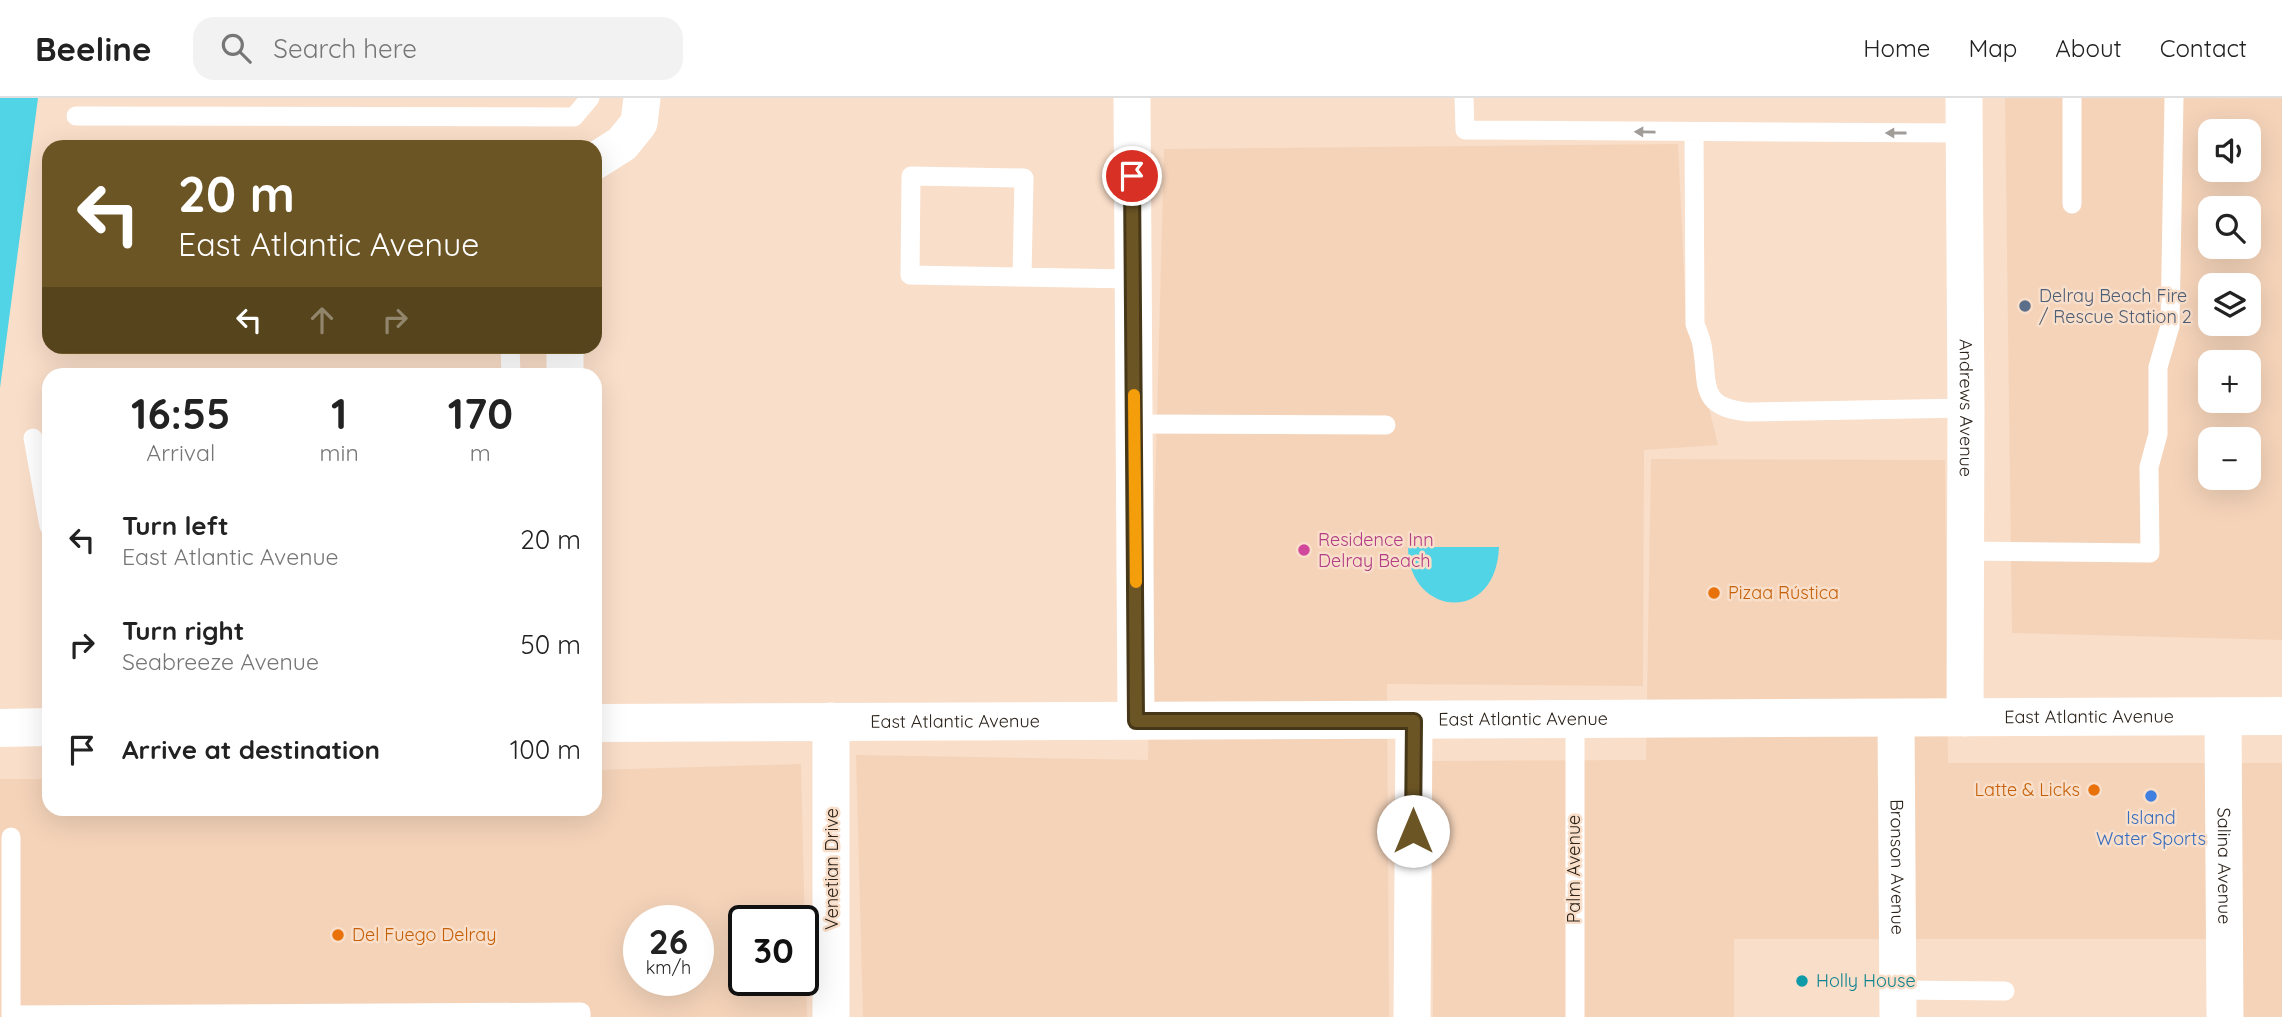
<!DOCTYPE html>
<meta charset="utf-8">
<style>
body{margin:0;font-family:Quicksand,sans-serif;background:#f2f2f2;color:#222;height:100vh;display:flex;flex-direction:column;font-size:26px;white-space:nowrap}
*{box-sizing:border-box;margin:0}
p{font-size:23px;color:#767676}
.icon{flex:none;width:38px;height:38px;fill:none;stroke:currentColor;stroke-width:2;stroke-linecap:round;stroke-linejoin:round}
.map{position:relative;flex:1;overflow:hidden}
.panel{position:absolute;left:42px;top:270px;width:560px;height:448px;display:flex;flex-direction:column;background:#fff;border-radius:21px;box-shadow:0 7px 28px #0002}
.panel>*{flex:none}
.banner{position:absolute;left:42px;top:42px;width:560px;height:214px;border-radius:21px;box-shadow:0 7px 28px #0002;background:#6c5525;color:#fff;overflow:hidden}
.buttons{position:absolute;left:2198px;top:21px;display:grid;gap:14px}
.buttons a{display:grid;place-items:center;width:63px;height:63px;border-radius:14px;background:#fff;box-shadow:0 7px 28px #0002;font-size:35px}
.speed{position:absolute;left:623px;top:807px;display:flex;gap:14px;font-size:35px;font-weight:700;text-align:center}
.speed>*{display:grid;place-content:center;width:91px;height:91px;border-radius:50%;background:#fff;box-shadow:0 7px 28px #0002;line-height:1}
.speed small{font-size:18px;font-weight:400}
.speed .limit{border:4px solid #111;border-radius:10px;background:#fff;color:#111}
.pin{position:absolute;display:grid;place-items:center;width:60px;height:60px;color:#fff;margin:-30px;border:4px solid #fff;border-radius:50%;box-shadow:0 2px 7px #0007}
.me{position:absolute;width:77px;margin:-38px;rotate:0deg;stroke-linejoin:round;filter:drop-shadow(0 0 5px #0008)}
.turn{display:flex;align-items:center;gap:24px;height:147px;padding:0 21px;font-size:32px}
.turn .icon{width:91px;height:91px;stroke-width:2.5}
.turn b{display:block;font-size:49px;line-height:60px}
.lanes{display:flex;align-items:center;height:66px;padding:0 21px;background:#0003;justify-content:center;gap:35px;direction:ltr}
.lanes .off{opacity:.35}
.eta{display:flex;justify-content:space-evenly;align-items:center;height:119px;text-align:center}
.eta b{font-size:42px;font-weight:700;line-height:49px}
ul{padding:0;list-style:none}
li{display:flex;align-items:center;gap:21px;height:105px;padding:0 21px}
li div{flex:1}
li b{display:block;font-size:26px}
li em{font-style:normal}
header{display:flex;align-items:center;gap:42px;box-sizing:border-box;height:98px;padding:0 35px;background:#fff;border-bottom:2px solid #e0e0e0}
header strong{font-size:33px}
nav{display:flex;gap:38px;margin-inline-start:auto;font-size:24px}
.search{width:490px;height:63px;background:#f2f2f2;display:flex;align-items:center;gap:18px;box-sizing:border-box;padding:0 24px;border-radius:21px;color:#767676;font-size:26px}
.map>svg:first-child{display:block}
.built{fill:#f4d3b9;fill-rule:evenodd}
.water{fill:#51d4e6}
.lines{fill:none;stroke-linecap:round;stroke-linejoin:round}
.lane{stroke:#fff;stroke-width:19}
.street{stroke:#fff;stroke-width:37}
.secondary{stroke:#fff;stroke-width:38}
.oneway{fill:#a09c98}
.route-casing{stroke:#463718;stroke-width:18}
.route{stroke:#6c5525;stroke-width:12}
.slow{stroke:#f59e0b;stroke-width:12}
.service-dot{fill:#5c6f8a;stroke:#f9dec9;stroke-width:2.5}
.hotel-dot{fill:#d1479c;stroke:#f9dec9;stroke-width:2.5}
.food-dot{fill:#e8710a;stroke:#f9dec9;stroke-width:2.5}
.shop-dot{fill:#3f7fe0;stroke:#f9dec9;stroke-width:2.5}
.culture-dot{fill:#0f9aa8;stroke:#f9dec9;stroke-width:2.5}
.labels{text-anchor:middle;stroke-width:5;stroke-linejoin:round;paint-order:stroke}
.service-label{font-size:18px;fill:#4e5e75;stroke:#f9dec9;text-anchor:start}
.street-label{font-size:18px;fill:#2c231b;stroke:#f9dec9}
.hotel-label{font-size:18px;fill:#b23c85;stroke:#f9dec9;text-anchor:start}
.food-label{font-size:18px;fill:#c56008;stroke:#f9dec9;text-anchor:start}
.shop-label{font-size:18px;fill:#366cbe;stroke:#f9dec9}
.culture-label{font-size:18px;fill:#0d838f;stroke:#f9dec9;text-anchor:start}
</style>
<header>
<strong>Beeline</strong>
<div class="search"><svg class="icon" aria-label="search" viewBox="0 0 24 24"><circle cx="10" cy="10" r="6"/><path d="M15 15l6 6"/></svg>Search here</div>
<nav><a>Home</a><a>Map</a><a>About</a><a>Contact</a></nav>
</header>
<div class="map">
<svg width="2282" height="919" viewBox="0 0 2282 919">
<rect width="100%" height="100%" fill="#f9dec9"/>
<!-- built -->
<path class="built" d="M2005,0H2282V542L2012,535ZM2210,33H2249V72H2210ZM2210,110H2249V149H2210ZM2210,187H2249V226H2210ZM2210,264H2249V303H2210ZM2210,341H2249V380H2210Z
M1678,46L1686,217L1718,347L1644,352L1643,588L1387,586L1389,919H863L856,657L1148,662L1164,51Z
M1651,361L1945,362L1948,665H2282V919H2234L2232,841H1734V919H1433L1432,663L1646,662Z
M801,666L807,919H0V681H49V710H595V672ZM639,822H698V882H639ZM744,822H803V882H744Z"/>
<!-- water -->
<path class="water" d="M0,0H38L0,290Z
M1408,449H1499C1496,528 1408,518 1408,449Z"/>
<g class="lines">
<!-- lane -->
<path class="lane" d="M1464,0L1465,32L1965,35
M2072,0V106
M76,18L574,19L590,0
M1694,35L1695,226C1697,232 1701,240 1702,247C1709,286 1697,309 1748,314L1966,310
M1022,179L1024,80L911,78L910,177L1133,181
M510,248L511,276
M1134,326L1386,327
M33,340L49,428
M1966,453L2150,455L2149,369L2158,336V269L2170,228L2174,0
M11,739V917L581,914V919
M1897,892L2005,893
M1575,919V622"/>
<!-- street -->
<g class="street">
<path d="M1132,0L1136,623"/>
<path id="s1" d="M1964,0L1966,310L1965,620"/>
<path d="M595,63L622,46L639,25L642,0"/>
<path d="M565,248V276"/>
<path id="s2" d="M2223,618L2225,919"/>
<path id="s3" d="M1896,620L1898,919"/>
<path d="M831,623V919"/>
<path d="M1412,919L1414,623"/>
</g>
<!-- secondary -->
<g class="secondary">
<path id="s4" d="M595,625L2282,618"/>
<path d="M0,630L49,629"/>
</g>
</g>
<!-- one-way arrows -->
<defs><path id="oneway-solid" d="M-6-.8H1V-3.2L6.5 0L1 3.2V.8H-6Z" transform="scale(1.75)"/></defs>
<g class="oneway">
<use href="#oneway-solid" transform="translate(1645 34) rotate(-179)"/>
<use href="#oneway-solid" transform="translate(1896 35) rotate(-180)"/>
</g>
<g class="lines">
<defs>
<path id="route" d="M1132,78L1136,623H1414L1413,733"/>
</defs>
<!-- route casing -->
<use href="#route" class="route-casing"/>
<!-- route -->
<use href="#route" class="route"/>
<!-- slow -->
<path class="slow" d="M1134,297L1136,484"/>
</g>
<!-- markers -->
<circle class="service-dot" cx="2025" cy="208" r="7"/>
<circle class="hotel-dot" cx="1304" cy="452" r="7"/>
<g class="food-dot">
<circle cx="1714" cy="495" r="7"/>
<circle cx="2094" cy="692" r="7"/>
<circle cx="338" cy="837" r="7"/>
</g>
<circle class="shop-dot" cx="2151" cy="698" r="7"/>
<circle class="culture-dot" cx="1802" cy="883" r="7"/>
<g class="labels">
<!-- service labels -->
<g class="service-label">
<text x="2039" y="204">Delray Beach Fire<tspan x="2039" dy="21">/ Rescue Station 2</tspan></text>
</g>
<!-- street labels -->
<g class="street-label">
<text dy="6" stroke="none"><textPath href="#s1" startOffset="310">Andrews Avenue</textPath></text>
<text dy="6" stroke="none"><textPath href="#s4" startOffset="1494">East Atlantic Avenue</textPath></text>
<text dy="6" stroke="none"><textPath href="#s4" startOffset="928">East Atlantic Avenue</textPath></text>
<text dy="6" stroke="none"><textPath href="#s4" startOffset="360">East Atlantic Avenue</textPath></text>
<text dy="6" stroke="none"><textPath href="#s2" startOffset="150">Salina Avenue</textPath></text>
<text dy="6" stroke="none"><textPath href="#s3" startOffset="149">Bronson Avenue</textPath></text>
<text transform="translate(832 771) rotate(-90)" y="6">Venetian Drive</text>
<text transform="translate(1574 771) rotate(-90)" y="6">Palm Avenue</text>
</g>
<!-- hotel labels -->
<g class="hotel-label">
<text x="1318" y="448">Residence Inn<tspan x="1318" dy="21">Delray Beach</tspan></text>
</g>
<!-- food labels -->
<g class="food-label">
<text x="1728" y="501">Pizaa Rústica</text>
<text x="2080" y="698" text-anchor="end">Latte &amp; Licks</text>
<text x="352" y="843">Del Fuego Delray</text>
</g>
<!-- shop labels -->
<g class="shop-label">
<text x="2151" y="726">Island<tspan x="2151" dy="21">Water Sports</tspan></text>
</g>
<!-- culture labels -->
<g class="culture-label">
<text x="1816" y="889">Holly House</text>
</g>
</g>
</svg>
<div class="buttons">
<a><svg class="icon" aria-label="sound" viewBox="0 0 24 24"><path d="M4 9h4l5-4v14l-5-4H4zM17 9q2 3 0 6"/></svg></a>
<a><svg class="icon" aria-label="search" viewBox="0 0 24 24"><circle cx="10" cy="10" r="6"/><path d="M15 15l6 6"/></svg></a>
<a><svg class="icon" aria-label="layers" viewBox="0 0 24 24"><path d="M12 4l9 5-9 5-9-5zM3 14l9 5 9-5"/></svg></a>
<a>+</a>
<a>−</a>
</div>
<div class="speed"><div>26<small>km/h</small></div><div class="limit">30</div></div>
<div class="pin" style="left:1132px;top:78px;background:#d93025"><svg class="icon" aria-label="arrive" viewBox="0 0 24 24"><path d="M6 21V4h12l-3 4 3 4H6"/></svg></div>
<svg class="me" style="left:1413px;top:733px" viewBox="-20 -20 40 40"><circle r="19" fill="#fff"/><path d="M0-13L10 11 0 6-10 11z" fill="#6c5525"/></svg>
<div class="banner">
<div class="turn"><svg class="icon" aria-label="left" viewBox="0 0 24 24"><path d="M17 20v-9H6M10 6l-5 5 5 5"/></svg><div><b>20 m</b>East Atlantic Avenue</div></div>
<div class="lanes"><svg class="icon" aria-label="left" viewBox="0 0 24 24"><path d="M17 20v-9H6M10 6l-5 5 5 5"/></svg><svg class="icon off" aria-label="ahead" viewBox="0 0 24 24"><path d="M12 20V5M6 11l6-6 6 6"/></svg><svg class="icon off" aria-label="right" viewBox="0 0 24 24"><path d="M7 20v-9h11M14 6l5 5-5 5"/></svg></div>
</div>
<section class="panel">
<div class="eta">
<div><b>16:55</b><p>Arrival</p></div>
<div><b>1</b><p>min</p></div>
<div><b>170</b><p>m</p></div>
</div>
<ul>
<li><svg class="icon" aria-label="left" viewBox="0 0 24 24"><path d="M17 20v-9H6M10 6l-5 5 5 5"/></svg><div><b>Turn left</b><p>East Atlantic Avenue</p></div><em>20 m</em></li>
<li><svg class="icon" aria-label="right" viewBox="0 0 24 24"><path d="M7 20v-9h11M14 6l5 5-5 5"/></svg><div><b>Turn right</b><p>Seabreeze Avenue</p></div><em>50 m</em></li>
<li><svg class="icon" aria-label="arrive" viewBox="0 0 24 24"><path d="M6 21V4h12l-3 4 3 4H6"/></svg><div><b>Arrive at destination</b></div><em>100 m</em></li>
</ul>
</section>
</div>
